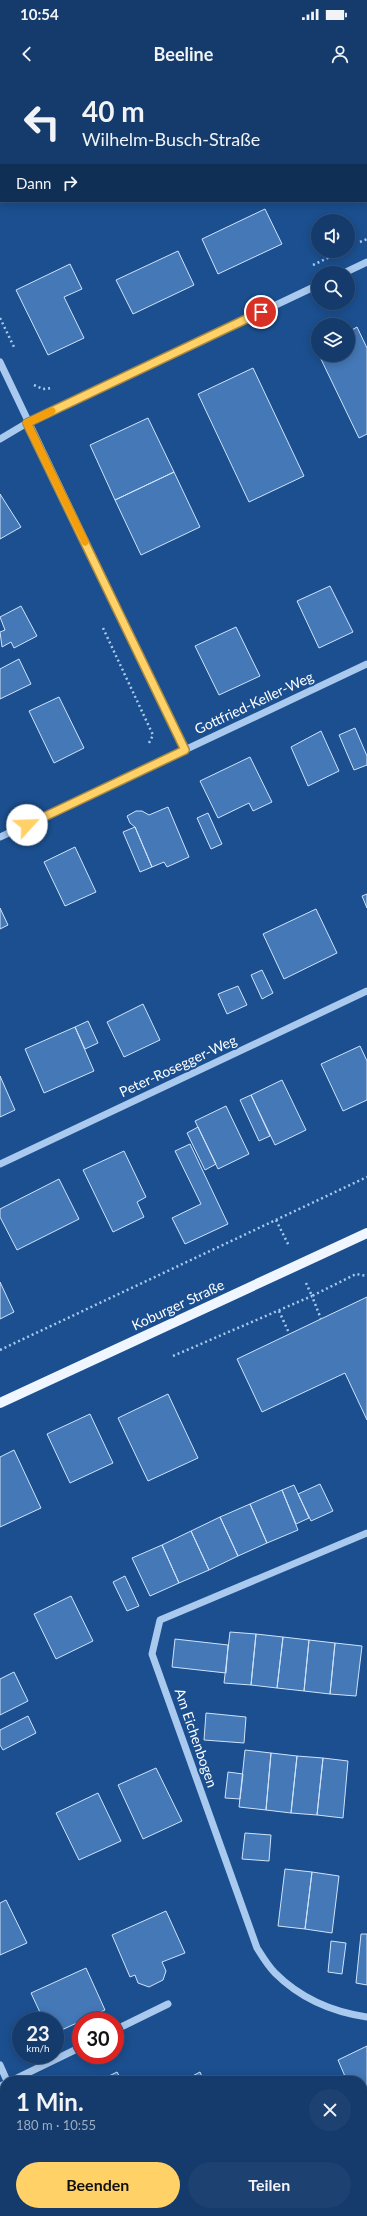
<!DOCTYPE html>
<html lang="de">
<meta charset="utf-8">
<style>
body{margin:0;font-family:Lato,sans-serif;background:#1d4271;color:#f1f3f6;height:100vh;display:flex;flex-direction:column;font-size:15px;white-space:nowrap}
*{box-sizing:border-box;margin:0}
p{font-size:13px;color:#9dadc1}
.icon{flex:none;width:22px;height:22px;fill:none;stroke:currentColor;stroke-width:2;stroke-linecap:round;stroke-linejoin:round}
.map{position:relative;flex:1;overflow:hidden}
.panel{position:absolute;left:0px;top:1996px;width:367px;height:140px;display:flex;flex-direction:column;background:#143b6b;border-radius:16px 16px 0 0;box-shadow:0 2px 10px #0003,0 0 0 1px #33557e}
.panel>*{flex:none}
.top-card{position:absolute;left:0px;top:0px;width:367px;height:122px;box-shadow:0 2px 10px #0003,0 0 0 1px #33557e;background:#143b6b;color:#f1f3f6;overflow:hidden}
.fabs{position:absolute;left:311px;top:134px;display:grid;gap:8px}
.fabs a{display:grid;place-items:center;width:44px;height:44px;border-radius:50%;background:#143b6b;box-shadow:0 2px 10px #0003,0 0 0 1px #33557e;font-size:20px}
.speed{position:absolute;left:12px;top:1932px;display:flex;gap:8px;font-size:20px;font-weight:700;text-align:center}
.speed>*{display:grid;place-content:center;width:52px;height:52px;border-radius:50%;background:#143b6b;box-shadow:0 2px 10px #0003,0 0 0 1px #33557e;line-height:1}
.speed small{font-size:10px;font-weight:400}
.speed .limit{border:6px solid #d22;background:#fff;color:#111}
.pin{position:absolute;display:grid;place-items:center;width:34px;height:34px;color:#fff;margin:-17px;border:2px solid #fff;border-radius:50%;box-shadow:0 1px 4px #0007}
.me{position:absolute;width:44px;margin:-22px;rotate:65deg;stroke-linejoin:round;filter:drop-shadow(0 0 3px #0008)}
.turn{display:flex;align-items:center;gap:14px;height:84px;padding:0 16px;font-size:18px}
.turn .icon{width:52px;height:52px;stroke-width:2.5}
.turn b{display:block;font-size:28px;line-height:34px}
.then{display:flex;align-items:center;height:38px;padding:0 16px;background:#0003;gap:8px;font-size:15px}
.round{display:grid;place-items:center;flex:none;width:42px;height:42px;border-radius:21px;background:#1d4271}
.head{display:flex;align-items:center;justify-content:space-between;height:68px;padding:0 16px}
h1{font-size:24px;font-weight:700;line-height:30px}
.action{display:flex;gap:8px;margin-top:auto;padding:8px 16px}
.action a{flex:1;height:46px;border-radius:24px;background:#ffd166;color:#111;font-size:16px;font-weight:700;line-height:46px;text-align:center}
.action a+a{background:#1d4271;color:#f1f3f6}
.status{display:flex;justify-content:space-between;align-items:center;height:28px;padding:0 20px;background:#143b6b;direction:ltr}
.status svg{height:11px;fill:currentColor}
header{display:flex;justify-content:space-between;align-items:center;height:52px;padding:0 16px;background:#143b6b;font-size:18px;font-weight:700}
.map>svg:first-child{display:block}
.building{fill:#4478b7;stroke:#cfe3fa}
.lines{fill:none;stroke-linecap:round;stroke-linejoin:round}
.path{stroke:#a9c9ee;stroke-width:2.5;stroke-dasharray:2 3;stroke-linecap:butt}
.minor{stroke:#a9c9ee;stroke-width:7}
.major{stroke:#f0f6ff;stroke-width:10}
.route-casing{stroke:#a68842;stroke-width:10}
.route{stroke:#ffd166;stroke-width:7}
.slow{stroke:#f59e0b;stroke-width:7}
.labels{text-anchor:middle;stroke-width:4;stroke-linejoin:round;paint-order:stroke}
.street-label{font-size:14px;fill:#fff;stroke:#1b4f8f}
</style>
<div class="status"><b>10:54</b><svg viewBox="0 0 49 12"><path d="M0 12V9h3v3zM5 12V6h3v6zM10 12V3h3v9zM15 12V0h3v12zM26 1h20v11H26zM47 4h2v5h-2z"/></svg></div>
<header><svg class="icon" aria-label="back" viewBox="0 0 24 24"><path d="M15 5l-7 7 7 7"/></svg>Beeline<svg class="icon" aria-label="person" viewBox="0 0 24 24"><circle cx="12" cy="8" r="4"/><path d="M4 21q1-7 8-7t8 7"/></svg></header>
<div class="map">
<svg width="367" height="2136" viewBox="0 0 367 2136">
<rect width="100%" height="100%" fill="#1b4f8f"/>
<!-- building -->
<path class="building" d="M265,129L282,164L218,194L202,159Z
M178,171L194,205L133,234L116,200Z
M70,184L82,209L64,217L84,258L48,275L16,210Z
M357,247L367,268V354L359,358L319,275H348V252Z
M253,288L304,396L249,422L198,314Z
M148,338L174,392L115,420L90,365Z
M174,392L200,447L141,475L115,420Z
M0,414L21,447L0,459Z
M330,506L353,552L319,568L297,521Z
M21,526L37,556L14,568L11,562L2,567L0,552L5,550L0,537Z
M236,547L260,596L219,615L195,566Z
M19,579L31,604L0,619V589Z
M59,617L84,668L54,683L29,631Z
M355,648L367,676V685L354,690L339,655Z
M321,651L339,691L308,706L291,667Z
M250,677L272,722L253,731L249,723L218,738L200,701Z
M168,727L189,777L167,787L164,782L152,787L135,747L130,743L127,736L136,731H142L149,735Z
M208,733L222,764L211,769L197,738Z
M135,747L152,787L140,792L123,752Z
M75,767L96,812L65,826L44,782Z
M367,814V828L362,816Z
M0,828L8,845L0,849Z
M316,829L337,873L284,899L263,854Z
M262,890L273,913L262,919L251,895Z
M238,906L247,925L227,934L218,914Z
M143,924L160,960L124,977L107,942Z
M88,941L98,963L85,969L75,947Z
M75,947L94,991L44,1013L25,969Z
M360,966L367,981V1020L343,1031L321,984Z
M0,996L15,1030L0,1037Z
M282,1000L306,1050L275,1065L251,1015Z
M251,1015L270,1056L259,1061L240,1020Z
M226,1026L249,1074L218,1089L195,1041Z
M198,1047L216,1084L205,1090L187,1053Z
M190,1064L228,1144L185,1164L172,1138L201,1124L175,1071Z
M124,1071L146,1117L137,1122L144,1137L113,1152L83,1090Z
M59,1099L79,1139L17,1170L0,1137V1129Z
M0,1202L14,1232L0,1239Z
M367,1217V1340L345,1293L262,1332L237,1279Z
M168,1314L198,1378L148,1401L118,1338Z
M90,1334L113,1383L70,1403L47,1354Z
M14,1370L41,1428L0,1447V1377Z
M320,1404L333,1431L311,1441L298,1414Z
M294,1405L309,1438L296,1444L282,1410Z
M282,1410L298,1450L267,1463L250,1424Z
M250,1424L267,1463L238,1476L220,1437Z
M220,1437L238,1476L209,1490L191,1451Z
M191,1451L209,1490L179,1503L162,1465Z
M162,1465L179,1503L150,1516L132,1478Z
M125,1496L139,1526L127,1531L113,1502Z
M71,1516L93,1561L56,1579L34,1534Z
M230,1552L256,1554L251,1605L224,1603Z
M256,1554L283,1557L277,1608L251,1605Z
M283,1557L309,1560L304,1611L277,1608Z
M175,1559L228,1565L226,1593L172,1587Z
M309,1560L335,1563L330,1614L304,1611Z
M335,1563L362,1566L356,1616L330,1614Z
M14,1592L28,1621L0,1635V1599Z
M206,1633L246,1637L244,1663L204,1660Z
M28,1636L36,1653L3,1670L0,1665V1650Z
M245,1670L271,1673L266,1730L239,1727Z
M271,1673L297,1676L291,1733L266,1730Z
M297,1676L323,1678L317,1735L291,1733Z
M323,1678L348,1681L343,1738L317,1735Z
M156,1688L182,1741L143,1759L118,1705Z
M228,1692L243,1694L240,1719L225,1718Z
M98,1713L121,1761L79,1780L56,1733Z
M245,1753L271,1755L269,1781L242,1779Z
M285,1789L312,1792L305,1849L278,1846Z
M312,1792L339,1796L332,1853L305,1849Z
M6,1820L27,1863L0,1875V1823Z
M166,1831L185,1873L162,1882L166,1891L163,1900L149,1907L138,1903L135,1895L130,1897L112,1855Z
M361,1854H367V1905L356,1903Z
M331,1861L346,1863L342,1894L328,1892Z
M86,1888L105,1930L55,1953V1941H44L31,1913Z
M367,1966V2036L362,2038V2001H347L338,1980Z
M117,1992L122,2001H99Z
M200,1992L204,2001H183Z
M5,2028V2083L0,2085V2031Z
M367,2090V2136H357L355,2131H362V2092Z
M165,2131H228L219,2136H167Z"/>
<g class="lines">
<!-- path -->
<path class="path" d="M360,162L367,159
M313,185L332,176
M0,238L14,267
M34,305L43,309L52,308
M103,548L153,655L148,665
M276,1140L289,1166
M306,1203L312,1216L356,1194L367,1196
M279,1231L289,1253
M0,1270L367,1097
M173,1276L312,1216L321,1239"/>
<!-- minor -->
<path class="minor" d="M344,193L367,182
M0,282L185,670
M0,359L27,343L318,205
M0,757L367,584
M0,1084L367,911
M367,1453L160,1540L152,1574L257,1868C262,1876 268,1886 275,1893C300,1918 333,1932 367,1937
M115,1950L168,1924
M0,1985L7,2001
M11,2001L81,1967
M0,2006L5,2004
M253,2136H254"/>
<!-- major -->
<path class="major" d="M0,1323L367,1153"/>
</g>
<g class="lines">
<defs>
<path id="route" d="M27,745L185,670L27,343L261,232"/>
</defs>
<!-- route casing -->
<use href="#route" class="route-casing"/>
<!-- route -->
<use href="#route" class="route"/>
<!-- slow -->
<path class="slow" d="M52,331L27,343L85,462"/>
</g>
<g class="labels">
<!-- street labels -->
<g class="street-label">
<text transform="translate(254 623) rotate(-25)" y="5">Gottfried-Keller-Weg</text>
<text transform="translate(178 986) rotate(-25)" y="5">Peter-Rosegger-Weg</text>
<text transform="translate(178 1225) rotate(-25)" y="5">Koburger Straße</text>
<text transform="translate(196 1658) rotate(71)" y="5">Am Eichenbogen</text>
</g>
</g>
</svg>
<div class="fabs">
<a><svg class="icon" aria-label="sound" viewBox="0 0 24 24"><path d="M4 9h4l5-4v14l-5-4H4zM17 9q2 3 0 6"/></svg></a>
<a><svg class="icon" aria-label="search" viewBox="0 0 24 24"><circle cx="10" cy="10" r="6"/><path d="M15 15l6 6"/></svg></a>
<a><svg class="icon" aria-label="layers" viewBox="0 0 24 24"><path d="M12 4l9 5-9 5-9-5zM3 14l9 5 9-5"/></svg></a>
</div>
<div class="speed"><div>23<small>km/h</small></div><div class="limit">30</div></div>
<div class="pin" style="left:261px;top:232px;background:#d93025"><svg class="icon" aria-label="arrive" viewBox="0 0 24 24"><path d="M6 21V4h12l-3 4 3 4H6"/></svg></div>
<svg class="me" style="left:27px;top:745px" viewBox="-20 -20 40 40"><circle r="19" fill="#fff"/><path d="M0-13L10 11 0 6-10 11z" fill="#ffd166"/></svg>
<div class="top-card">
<div class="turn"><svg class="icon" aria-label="left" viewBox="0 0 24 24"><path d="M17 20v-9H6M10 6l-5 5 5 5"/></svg><div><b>40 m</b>Wilhelm-Busch-Straße</div></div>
<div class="then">Dann<svg class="icon" aria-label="right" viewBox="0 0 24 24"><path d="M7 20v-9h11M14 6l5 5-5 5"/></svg></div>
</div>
<section class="panel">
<div class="head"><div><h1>1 Min.</h1><p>180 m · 10:55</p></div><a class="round"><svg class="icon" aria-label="close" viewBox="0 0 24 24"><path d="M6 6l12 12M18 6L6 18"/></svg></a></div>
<div class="action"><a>Beenden</a><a>Teilen</a></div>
</section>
</div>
